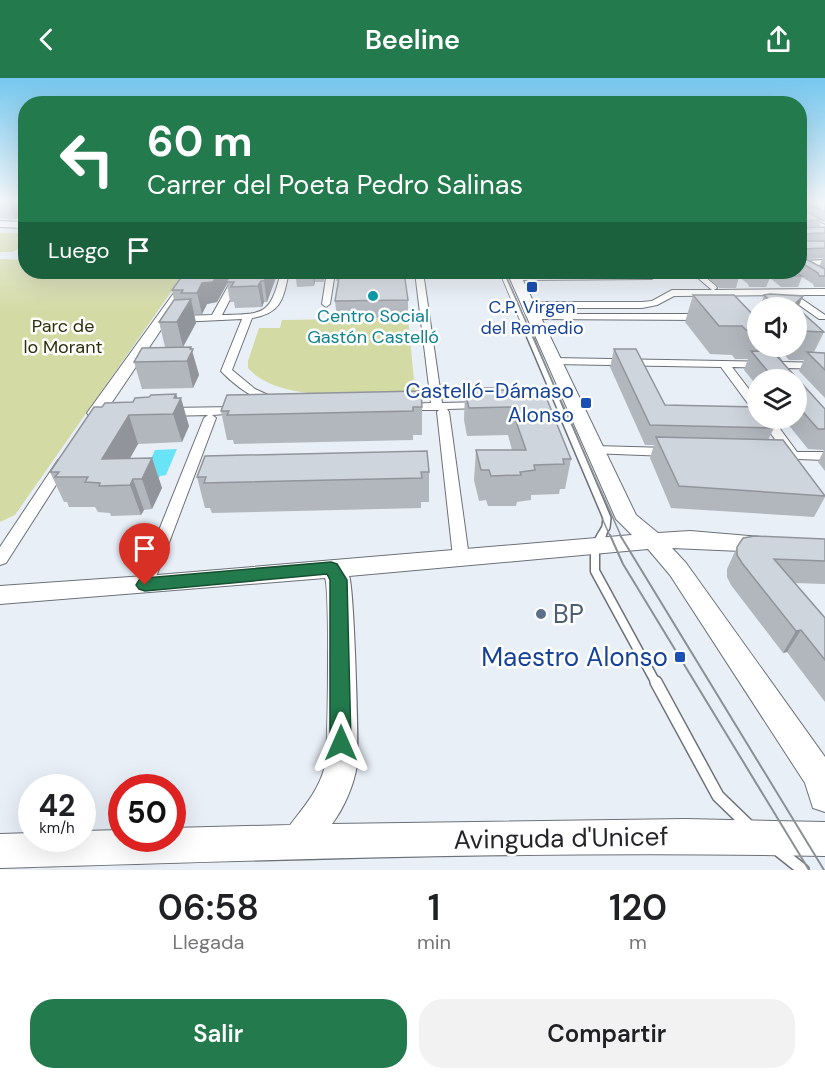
<!DOCTYPE html>
<html lang="es">
<meta charset="utf-8">
<style>
body{margin:0;font-family:"DM Sans",sans-serif;background:#f2f2f2;color:#202124;height:100vh;display:flex;flex-direction:column;font-size:22px;white-space:nowrap}
*{box-sizing:border-box;margin:0}
p{font-size:20px;color:#757577}
.icon{flex:none;width:33px;height:33px;fill:none;stroke:currentColor;stroke-width:2;stroke-linecap:round;stroke-linejoin:round}
.map{position:relative;height:792px;overflow:hidden}
.side{display:flex;flex-direction:column;background:#fff;flex:1}
.side>*{flex:none}
.top-card{position:absolute;left:18px;top:18px;width:789px;height:183px;border-radius:24px;box-shadow:0 6px 24px #0002;background:#237a4d;color:#fff;overflow:hidden}
.buttons{position:absolute;left:747px;top:219px;display:grid;gap:12px}
.buttons a{display:grid;place-items:center;width:60px;height:60px;border-radius:50%;background:#fff;box-shadow:0 6px 24px #0002;font-size:30px}
.speed{position:absolute;left:18px;top:696px;display:flex;gap:12px;font-size:30px;font-weight:700;text-align:center}
.speed>*{display:grid;place-content:center;width:78px;height:78px;border-radius:50%;background:#fff;box-shadow:0 6px 24px #0002;line-height:1}
.speed small{font-size:15px;font-weight:400}
.speed .limit{border:9px solid #d22;background:#fff;color:#111}
.pin{position:absolute;display:grid;place-items:center;width:51px;height:51px;color:#fff;margin:-62px -26px;border-radius:50% 50% 50% 0;rotate:-45deg;box-shadow:0 0 6px #0007}
.pin .icon{rotate:45deg}
.me{position:absolute;width:66px;margin:-33px;rotate:0deg;stroke-linejoin:round;filter:drop-shadow(0 0 4px #0008)}
.turn{display:flex;align-items:center;gap:21px;height:126px;padding:0 30px;font-size:27px}
.turn .icon{width:78px;height:78px;stroke-width:2.5}
.turn b{display:block;font-size:42px;line-height:51px}
.then{display:flex;align-items:center;height:57px;padding:0 30px;background:#0003;gap:12px;font-size:22px}
.eta{display:flex;justify-content:space-evenly;align-items:center;height:102px;text-align:center}
.eta b{font-size:36px;font-weight:600;line-height:42px}
.action{display:flex;gap:12px;margin-top:auto;padding:12px 30px}
.action a{flex:1;height:69px;border-radius:24px;background:#237a4d;color:#fff;font-size:24px;font-weight:600;line-height:69px;text-align:center}
.action a+a{background:#f2f2f2;color:#202124}
header{display:flex;justify-content:space-between;align-items:center;height:78px;padding:0 30px;background:#237a4d;color:#fff;font-size:27px;font-weight:600}
.map>svg:first-child{display:block}
.green{fill:#d3daa3}
.water{fill:#68e4f6}
.lines{fill:none;stroke-linecap:round;stroke-linejoin:round}
.lane-far4-casing{stroke:#6c7178;stroke-width:6}
.lane-far3-casing{stroke:#6c7178;stroke-width:8}
.lane-far2-casing{stroke:#6c7178;stroke-width:10}
.lane-far1-casing{stroke:#6c7178;stroke-width:11}
.lane-casing{stroke:#6c7178;stroke-width:14}
.street-casing{stroke:#6c7178;stroke-width:2}
.secondary-casing{stroke:#6c7178;stroke-width:2}
.lane-far4{stroke:#fff;stroke-width:4.5}
.lane-far3{stroke:#fff;stroke-width:5}
.lane-far2{stroke:#fff;stroke-width:7}
.lane-far1{stroke:#fff;stroke-width:8}
.lane{stroke:#fff;stroke-width:11}
.street{fill:#fff;fill-rule:evenodd}
.secondary{fill:#fff;fill-rule:evenodd}
.tram-far1{stroke:#8b9095;stroke-width:1.5}
.tram{stroke:#8b9095;stroke-width:2}
.wall{fill:#b2b7be;fill-rule:evenodd}
.shaded-wall{fill:#91959b}
.building{fill:#cfd5dd;stroke:#91959b;stroke-width:1.5}
.route{fill:#237a4d;stroke:#174f32;stroke-width:1.5}
.transit-dot{fill:#1a4fb4;stroke:#fff;stroke-width:2}
.culture-dot{fill:#0f9aa8;stroke:#fff;stroke-width:2}
.service-dot{fill:#5c6f8a;stroke:#fff;stroke-width:2}
.labels{text-anchor:middle;stroke-width:5;stroke-linejoin:round;paint-order:stroke}
.far-transit-label{font-size:18px;fill:#164399;stroke:#fff}
.far-culture-label{font-size:18px;fill:#0d838f;stroke:#fff}
.far-park-label{font-size:18px;fill:#2d3009;stroke:#fff}
.transit-label{font-size:21px;fill:#164399;stroke:#fff;text-anchor:end}
.near-service-label{font-size:26px;fill:#4e5e75;stroke:#fff;text-anchor:start}
.near-transit-label{font-size:26px;fill:#164399;stroke:#fff;text-anchor:end}
.near-street-label{font-size:26px;fill:#232528;stroke:#fff}
</style>
<header><svg class="icon" aria-label="back" viewBox="0 0 24 24"><path d="M15 5l-7 7 7 7"/></svg>Beeline<svg class="icon" aria-label="share" viewBox="0 0 24 24"><path d="M12 15V3M7 8l5-5 5 5M5 13v7h14v-7"/></svg></header>
<div class="map">
<svg width="825" height="792" viewBox="0 0 825 792">
<rect width="100%" height="100%" fill="#e8eff7"/>
<!-- green -->
<path class="green" d="M0,155H25V166L13,174H0Z
M0,181L25,182L26,194H185L15,437L0,444Z
M408,240L415,313C367,314 282,328 248,290V283L259,250H280L282,242Z"/>
<!-- water -->
<path class="water" d="M177,371L166,397L160,398L158,402L143,398L155,372Z"/>
<g class="lines">
<defs>
<path id="lane-far4" d="M502,194L526,251"/>
<path id="lane-far3" d="M526,250L565,342"/>
<path id="lane-far2" d="M565,341L607,440L606,449L601,458"/>
<path id="lane-far1" d="M602,457L595,469V493L656,605"/>
<path id="lane" d="M656,604L718,718L750,749
M779,773L803,792"/>
<path id="street" d="M800,134L825,147V152L800,138Z
M236,194H244L222,237C265,236 270,237 281,194H289C283,221 282,235 252,240L232,292L255,311L279,322V326C262,329 232,305 221,293L242,241L179,244L174,241L179,238L212,237Z
M327,194H335L330,226L326,229L322,226Z
M415,194H423L442,325L483,324L489,327L483,330L447,331L449,334L469,479L467,483H455L453,479L437,334L439,332H403L397,329L403,326L431,325Z
M644,194H652V201L516,202L512,200L516,198L645,197Z
M691,194H699L716,208L717,210L714,212L825,211V217H796L825,237V241H819L785,217L674,218L657,227L642,230H529L525,227L529,224H642L652,223L672,212H712Z
M534,236H703L708,239L703,242L531,241V237Z
M758,268H769L782,284L825,285V291L787,290L796,302H785L776,290L732,289L758,323L757,327H749L721,289L554,286L549,283L554,280L771,284Z
M237,329L243,333L241,335L212,337L216,340L153,507L151,511L145,513L139,511L137,507L204,340L208,337L166,338L160,334L166,330Z
M759,340H772L797,374H825V382L772,380L771,377L772,374L784,373Z
M595,368L668,370L674,374L668,378L590,375L589,372L590,369Z
M63,381L70,385L6,485L0,487V469L58,382Z"/>
<path id="secondary" d="M0,143L26,144V150L0,149Z
M825,182V188L800,189V183Z
M189,194H200L102,339H90L87,335Z
M507,194H519L636,437L658,455L690,453L774,460L777,466L774,472L766,474L672,470L686,485L825,679V734L813,730L805,705L670,497L648,471L349,498C354,507 359,670 357,687C354,707 344,730 332,746L685,741L825,744V778C550,772 275,782 0,790V756L32,755V760H82V753L122,752V760H172V750L290,747C304,729 319,712 325,688C328,673 330,510 325,500L0,526V508L145,498L632,457L616,441Z"/>
</defs>
<!-- lane-far4 casing -->
<use href="#lane-far4" class="lane-far4-casing"/>
<!-- lane-far3 casing -->
<use href="#lane-far3" class="lane-far3-casing"/>
<!-- lane-far2 casing -->
<use href="#lane-far2" class="lane-far2-casing"/>
<!-- lane-far1 casing -->
<use href="#lane-far1" class="lane-far1-casing"/>
<!-- lane casing -->
<use href="#lane" class="lane-casing"/>
<!-- street casing -->
<use href="#street" class="street-casing"/>
<!-- secondary casing -->
<use href="#secondary" class="secondary-casing"/>
<!-- lane-far4 -->
<use href="#lane-far4" class="lane-far4"/>
<!-- lane-far3 -->
<use href="#lane-far3" class="lane-far3"/>
<!-- lane-far2 -->
<use href="#lane-far2" class="lane-far2"/>
<!-- lane-far1 -->
<use href="#lane-far1" class="lane-far1"/>
<!-- lane -->
<use href="#lane" class="lane"/>
<!-- street -->
<use href="#street" class="street"/>
<!-- secondary -->
<use href="#secondary" class="secondary"/>
<!-- tram-far1 -->
<path class="tram-far1" d="M504,194L621,458
M602,440L610,458"/>
<!-- tram -->
<path class="tram" d="M610,457L623,486L809,792
M620,457L824,792"/>
</g>
<!-- wall -->
<path class="wall" d="M0,123H26V136L15,141L0,140Z
M800,123H825V144L822,143L819,150L825,149V209H814L813,206L802,199L798,209H781L770,200L766,209H749L748,206L739,199L736,210H719L702,194H800ZM823,180L819,188L805,181Z
M278,194L267,224H264L262,229L235,230L234,224H230L227,206L217,224L207,226L202,236H194L196,245L183,269H191L199,297L193,310L142,311L134,284L165,269L159,244L174,222L172,212Z
M295,194H326L323,204H315L314,208L297,209Z
M335,194H404L408,222V240L337,241L335,223L338,203H336Z
M693,217H734L756,240L758,235V268H762L760,273L773,274L825,331V393L818,384L824,372L808,371L783,340H796V302H758V309L744,292L748,281H735L732,277L710,276L685,244Z
M764,217L803,218L798,230L824,254L814,274L825,275V320L799,293L804,282H789L777,268H796V230H760Z
M614,271L665,327L774,350L768,362L825,417V419L814,439L671,430L650,380L654,367H645L610,289Z
M472,310L497,312L512,316L571,381L565,411H560L559,416L531,417V422L517,424L516,428H488L486,422L479,423L474,402L476,372H512L508,357L467,358L464,342L465,314H471Z
M176,316L189,348L182,364L138,366L130,380H152L162,410L152,431L144,432L141,437L111,438L110,435L98,434L95,429H69L67,424H64L50,394L102,329Z
M422,329V357H413V362L234,366L233,362H227L221,333Z
M429,394V424H421V430L212,435L210,430H205L197,399Z
M825,461V506L794,505L825,540V624L787,574L783,575L731,507L727,499V491L737,469Z"/>
<!-- shaded-wall -->
<path class="shaded-wall" d="M0,123H19L24,136L15,141L8,124Z
M219,194H234L226,204L227,206L217,224L207,226L202,236L197,215L202,205Z
M268,194H278L267,224L264,203Z
M313,194H314L315,204L314,208Z
M322,194H326L323,204Z
M261,203L264,224L262,229L258,208Z
M803,218L796,233L794,227Z
M191,221L196,245L183,269L177,244Z
M191,269L199,297L193,310L187,283Z
M176,316L179,325L181,320L189,348L182,364L173,336L174,320Z
M129,337L138,366L115,407L102,381Z
M152,380L162,410L152,431L142,401Z
M133,401L144,432L141,437L130,407Z
M801,552L787,574L783,575L796,553Z"/>
<!-- building -->
<path class="building" d="M806,123H825V134L812,127Z
M800,128H801L802,131L822,142L803,143L802,150L825,149V155L802,156L804,163H825V170L804,171L802,179L825,191V198H819L818,195L800,184Z
M185,194H219L213,204L202,205L197,215H181L183,212H172Z
M232,194H268L264,203H261L258,208L231,209L234,204H226Z
M340,194H404L408,222L335,223Z
M717,194H733L739,199H722Z
M749,194H763L770,199H753L752,195Z
M779,194H795L802,198H785Z
M770,216L803,218L794,227L824,254L802,253L796,248V230H777L764,217Z
M693,217H734L758,242V253L746,252L742,248H719Z
M191,221L177,244H159L174,222Z
M191,269L190,271H193L187,283L134,284L142,270Z
M614,271H636L665,327L757,329L758,340H766L774,350L650,347Z
M751,273L773,274L825,331V351H818L796,326V302H775Z
M807,274L825,275V292Z
M472,310H496L497,312H510L512,316H538L539,319H546L571,381H563L564,386L534,387L535,392L520,394L521,397L491,398L489,392H481L476,372H526L511,329L469,330L465,314H473Z
M421,313L422,329H413V333L227,337L229,333H221L227,317Z
M176,316L174,320H181L173,336L129,337L102,381L152,380L142,401H133L130,407L99,408L100,405L85,404L88,399H55L59,394H50L94,329H102L105,325L133,324L135,320L149,319L151,317Z
M656,359L783,362L825,418L679,408Z
M427,373L429,394H421L422,400L204,405L206,399H197L205,378Z
M755,458L825,461V483L774,481L825,540V582L801,552L796,553L742,485L737,477V469L743,460Z"/>
<!-- sky -->
<linearGradient id="sky" x2="0" y2="1"><stop stop-color="#75c7ee"/><stop offset="0.53" stop-color="#f5f8fb"/><stop offset="1" stop-color="#f5f8fb" stop-opacity="0"/></linearGradient>
<rect width="825" height="234" fill="url(#sky)"/>
<!-- route -->
<path class="route" d="M331,484L337,486L347,502L351,665L348,672L341,675L333,672L330,665V502L327,496L145,513L139,511L136,507L139,502L145,500Z"/>
<!-- markers -->
<g class="transit-dot">
<rect x="526" y="203" width="12" height="12" rx="3"/>
<rect x="580" y="319" width="12" height="12" rx="3"/>
<rect x="674" y="573" width="12" height="12" rx="3"/>
</g>
<circle class="culture-dot" cx="373" cy="218" r="6"/>
<circle class="service-dot" cx="541" cy="536" r="6"/>
<g class="labels">
<!-- far-transit labels -->
<g class="far-transit-label">
<text x="532" y="235">C.P. Virgen<tspan x="532" dy="21">del Remedio</tspan></text>
</g>
<!-- far-culture labels -->
<g class="far-culture-label">
<text x="373" y="244">Centro Social<tspan x="373" dy="21">Gastón Castelló</tspan></text>
</g>
<!-- far-park labels -->
<g class="far-park-label">
<text x="63" y="254">Parc de<tspan x="63" dy="21">lo Morant</tspan></text>
</g>
<!-- transit labels -->
<g class="transit-label">
<text x="574" y="320">Castelló-Dámaso<tspan x="574" dy="24">Alonso</tspan></text>
</g>
<!-- near-service labels -->
<g class="near-service-label">
<text x="553" y="545">BP</text>
</g>
<!-- near-transit labels -->
<g class="near-transit-label">
<text x="668" y="588">Maestro Alonso</text>
</g>
<!-- near-street labels -->
<g class="near-street-label">
<text transform="translate(561 760) rotate(-1)" y="9">Avinguda d'Unicef</text>
</g>
</g>
</svg>
<div class="buttons">
<a><svg class="icon" aria-label="sound" viewBox="0 0 24 24"><path d="M4 9h4l5-4v14l-5-4H4zM17 9q2 3 0 6"/></svg></a>
<a><svg class="icon" aria-label="layers" viewBox="0 0 24 24"><path d="M12 4l9 5-9 5-9-5zM3 14l9 5 9-5"/></svg></a>
</div>
<div class="speed"><div>42<small>km/h</small></div><div class="limit">50</div></div>
<div class="pin" style="left:145px;top:507px;background:#d93025"><svg class="icon" aria-label="arrive" viewBox="0 0 24 24"><path d="M6 21V4h12l-3 4 3 4H6"/></svg></div>
<svg class="me" style="left:341px;top:665px" viewBox="-20 -20 40 40"><path d="M0-17L14 15 0 8-14 15z" fill="#237a4d" stroke="#fff" stroke-width="4"/></svg>
<div class="top-card">
<div class="turn"><svg class="icon" aria-label="left" viewBox="0 0 24 24"><path d="M17 20v-9H6M10 6l-5 5 5 5"/></svg><div><b>60 m</b>Carrer del Poeta Pedro Salinas</div></div>
<div class="then">Luego<svg class="icon" aria-label="arrive" viewBox="0 0 24 24"><path d="M6 21V4h12l-3 4 3 4H6"/></svg></div>
</div>
</div>
<section class="side">
<div class="eta">
<div><b>06:58</b><p>Llegada</p></div>
<div><b>1</b><p>min</p></div>
<div><b>120</b><p>m</p></div>
</div>
<div class="action"><a>Salir</a><a>Compartir</a></div>
</section>
